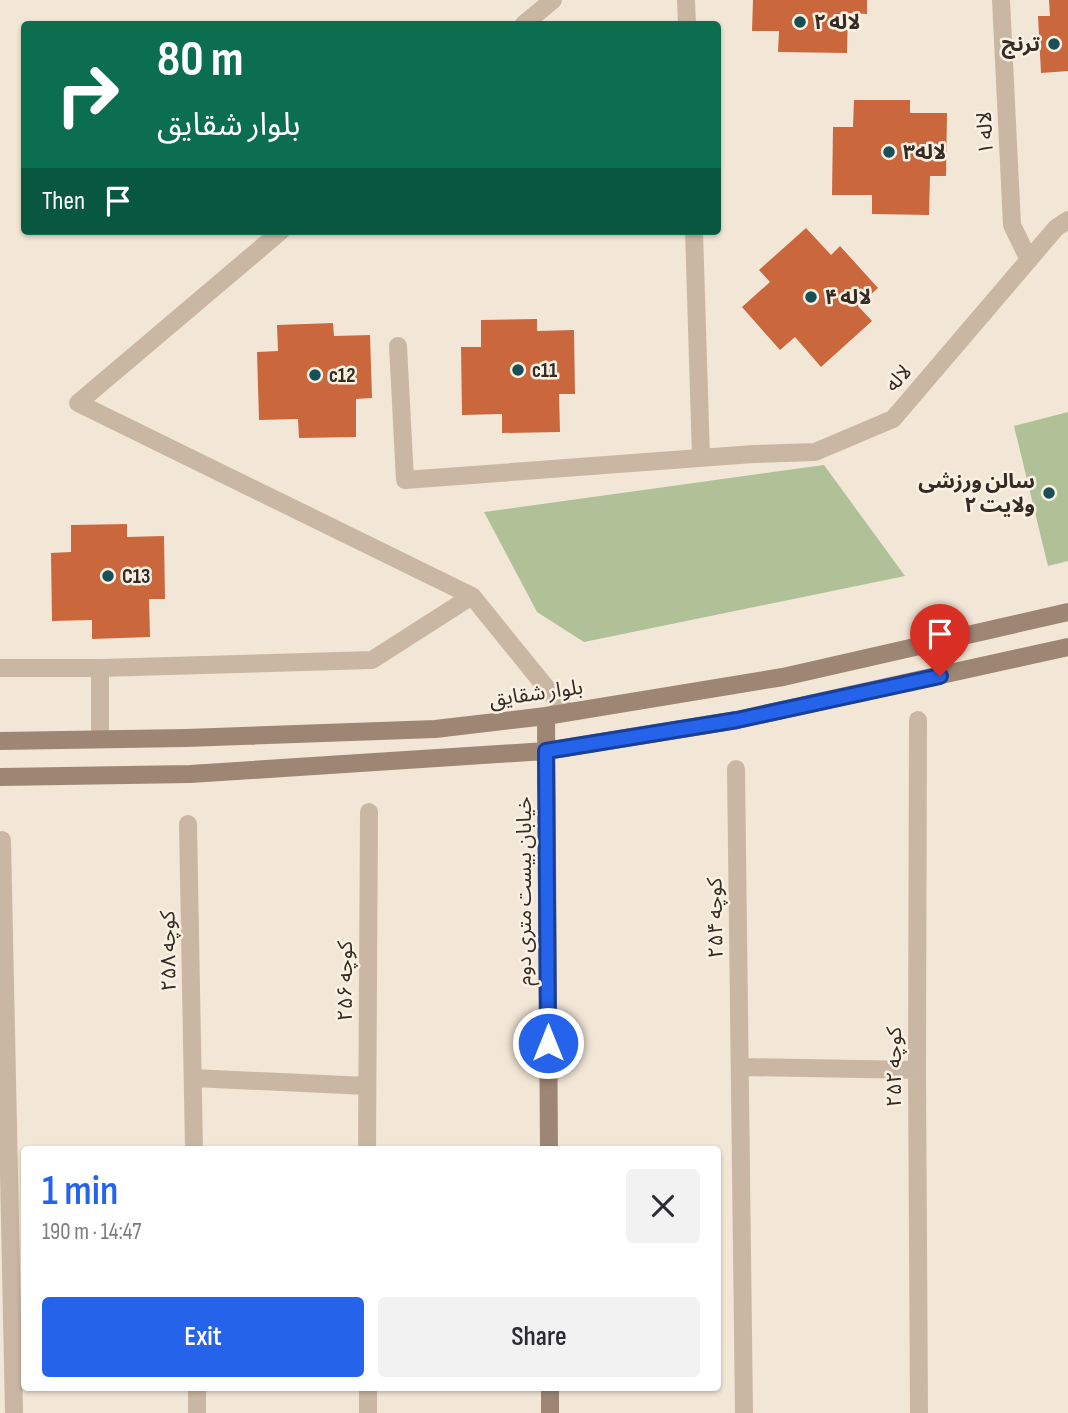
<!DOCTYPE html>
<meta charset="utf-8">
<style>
body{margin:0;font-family:"Sofia Sans Condensed","Noto Sans Arabic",sans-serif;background:#f2f2f3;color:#2b2b33;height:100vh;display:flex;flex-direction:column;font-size:26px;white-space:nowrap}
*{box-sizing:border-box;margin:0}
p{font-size:23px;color:#7c7c81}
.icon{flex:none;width:38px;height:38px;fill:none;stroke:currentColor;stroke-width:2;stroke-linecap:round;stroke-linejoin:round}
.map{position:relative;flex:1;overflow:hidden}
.side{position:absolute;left:21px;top:1146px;width:700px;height:245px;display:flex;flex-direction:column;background:#fff;border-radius:7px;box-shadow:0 2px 5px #0004}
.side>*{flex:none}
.banner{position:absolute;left:21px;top:21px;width:700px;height:214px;border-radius:7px;box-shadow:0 2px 5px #0004;background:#0b6e4f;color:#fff;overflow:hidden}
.pin{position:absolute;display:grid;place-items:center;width:60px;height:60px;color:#fff;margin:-72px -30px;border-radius:50% 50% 50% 0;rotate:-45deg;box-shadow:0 0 7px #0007}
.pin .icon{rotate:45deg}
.me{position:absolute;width:77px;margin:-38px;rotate:0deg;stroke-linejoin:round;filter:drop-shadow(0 0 5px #0008)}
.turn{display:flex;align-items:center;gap:24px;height:147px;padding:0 21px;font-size:32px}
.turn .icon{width:91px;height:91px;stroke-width:2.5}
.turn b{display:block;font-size:49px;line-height:60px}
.then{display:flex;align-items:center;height:66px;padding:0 21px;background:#0003;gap:14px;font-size:26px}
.round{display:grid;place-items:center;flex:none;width:74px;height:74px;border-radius:7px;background:#f2f2f3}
.head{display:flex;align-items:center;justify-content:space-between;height:119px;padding:0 21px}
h1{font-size:42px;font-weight:600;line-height:52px;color:#2563eb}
.action{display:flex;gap:14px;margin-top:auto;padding:14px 21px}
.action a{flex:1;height:80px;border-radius:7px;background:#2563eb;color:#fff;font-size:28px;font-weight:600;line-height:80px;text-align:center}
.action a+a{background:#f2f2f3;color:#2b2b33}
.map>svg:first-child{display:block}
.green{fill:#b0c197}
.building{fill:#cb673c}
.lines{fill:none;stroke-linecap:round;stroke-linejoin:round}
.street{stroke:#cab7a3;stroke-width:18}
.secondary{stroke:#9d8674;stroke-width:18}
.route-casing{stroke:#184099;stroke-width:18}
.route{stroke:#2563eb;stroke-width:12}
.poi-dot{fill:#194f57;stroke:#faf1e3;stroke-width:2.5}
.labels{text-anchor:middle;stroke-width:5;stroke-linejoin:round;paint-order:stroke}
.poi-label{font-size:21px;font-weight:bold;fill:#342b25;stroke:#faf1e3;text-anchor:start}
.street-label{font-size:21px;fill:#342b25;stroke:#faf1e3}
</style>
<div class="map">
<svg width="1068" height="1413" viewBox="0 0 1068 1413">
<rect width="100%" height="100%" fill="#f2e7d7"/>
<!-- green -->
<path class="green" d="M1068,412V561L1048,566L1014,426Z
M824,465L905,576L584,642L537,612L484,512Z"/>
<!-- building -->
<path class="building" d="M753,0H867V14L848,13L847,53L778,52L779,31H752Z
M1049,0H1068V71L1041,73L1038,16H1050Z
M854,100H910V113H947L946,176H930L929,215L872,214V195H832L833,127H853Z
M806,228L831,255L840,246L878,288L858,306L872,321L821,367L795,337L780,350L742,307L770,282L759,270Z
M537,319V331L574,330L575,394H559L560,432L502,433V414L462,415L461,347H481V320Z
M333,323L334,336L370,335L372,398L356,399V437L299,438L298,419L259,420L257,352L278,351L277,325Z
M127,524V537L164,536L165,599H149L150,637L92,639V620L52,621L51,553L71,552V525Z"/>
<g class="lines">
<!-- street -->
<path class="street" d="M686,0L687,24
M1001,0L1012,225L1029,260
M524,24L553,0
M281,231L78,403L472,596L566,712
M694,231L701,457
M398,346L405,480L753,454L815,452L893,419L1056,228L1068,220
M0,668H100L372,660L472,596
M100,668V739
M918,720L917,1070L919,1413
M736,769L744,1413
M188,824L194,1150
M2,840L14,1413
M741,1067L917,1070
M193,1078L367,1086
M367,1150L369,812
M197,1388V1413
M368,1388V1413"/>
<!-- secondary -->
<path class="secondary" d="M546,716L549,1150
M0,741L186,738L435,729L546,716L783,677L1068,612
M0,777L190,774L546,751L737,720L1068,647
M550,1388V1413"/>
</g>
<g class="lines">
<defs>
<path id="route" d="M548,1043L546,751L737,720L940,676"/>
</defs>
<!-- route casing -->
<use href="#route" class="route-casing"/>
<!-- route -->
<use href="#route" class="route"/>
</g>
<!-- markers -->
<g class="poi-dot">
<circle cx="800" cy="22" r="7"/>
<circle cx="1054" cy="44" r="7"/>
<circle cx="889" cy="152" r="7"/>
<circle cx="811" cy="297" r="7"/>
<circle cx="518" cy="370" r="7"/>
<circle cx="315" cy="375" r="7"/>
<circle cx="1049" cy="493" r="7"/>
<circle cx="108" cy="576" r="7"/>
</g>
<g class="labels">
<!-- poi labels -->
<g class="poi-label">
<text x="814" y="29">لاله ۲</text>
<text x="1040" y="51" text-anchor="end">ترنج</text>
<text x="903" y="159">لاله۳</text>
<text x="825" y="304">لاله ۴</text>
<text x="532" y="377">c11</text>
<text x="329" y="382">c12</text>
<text x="1035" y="488" text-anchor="end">سالن ورزشی<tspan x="1035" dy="24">ولایت ۲</tspan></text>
<text x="122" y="583">C13</text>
</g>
<!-- street labels -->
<g class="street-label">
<text transform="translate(985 133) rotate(-93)" y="7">لاله ۱</text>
<text transform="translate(898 378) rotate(-48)" y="7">لاله</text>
<text transform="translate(536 693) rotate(-8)" y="7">بلوار شقایق</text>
<text transform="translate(524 891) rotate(-90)" y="7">خیابان بیست متری دوم</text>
<text transform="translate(715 918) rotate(-91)" y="7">کوچه ۲۵۴</text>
<text transform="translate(168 951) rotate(-91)" y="7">کوچه ۲۵۸</text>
<text transform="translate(345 981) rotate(-90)" y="7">کوچه ۲۵۶</text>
<text transform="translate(894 1067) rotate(-90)" y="7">کوچه ۲۵۲</text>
</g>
</g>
</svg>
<div class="pin" style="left:940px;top:676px;background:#d93025"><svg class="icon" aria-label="arrive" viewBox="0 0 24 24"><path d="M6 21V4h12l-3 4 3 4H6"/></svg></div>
<svg class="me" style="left:548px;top:1043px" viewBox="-20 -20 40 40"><circle r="17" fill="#2563eb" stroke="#fff" stroke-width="3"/><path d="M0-11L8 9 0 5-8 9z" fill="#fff"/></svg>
<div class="banner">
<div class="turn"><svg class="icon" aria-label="right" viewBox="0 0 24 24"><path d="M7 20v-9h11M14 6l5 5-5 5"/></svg><div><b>80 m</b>بلوار شقایق</div></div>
<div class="then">Then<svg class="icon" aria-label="arrive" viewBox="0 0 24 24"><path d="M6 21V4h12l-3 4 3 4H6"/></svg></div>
</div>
<section class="side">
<div class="head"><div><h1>1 min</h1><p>190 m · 14:47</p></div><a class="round"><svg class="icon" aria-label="close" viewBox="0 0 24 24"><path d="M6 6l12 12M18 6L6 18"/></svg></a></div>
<div class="action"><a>Exit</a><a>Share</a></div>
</section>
</div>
